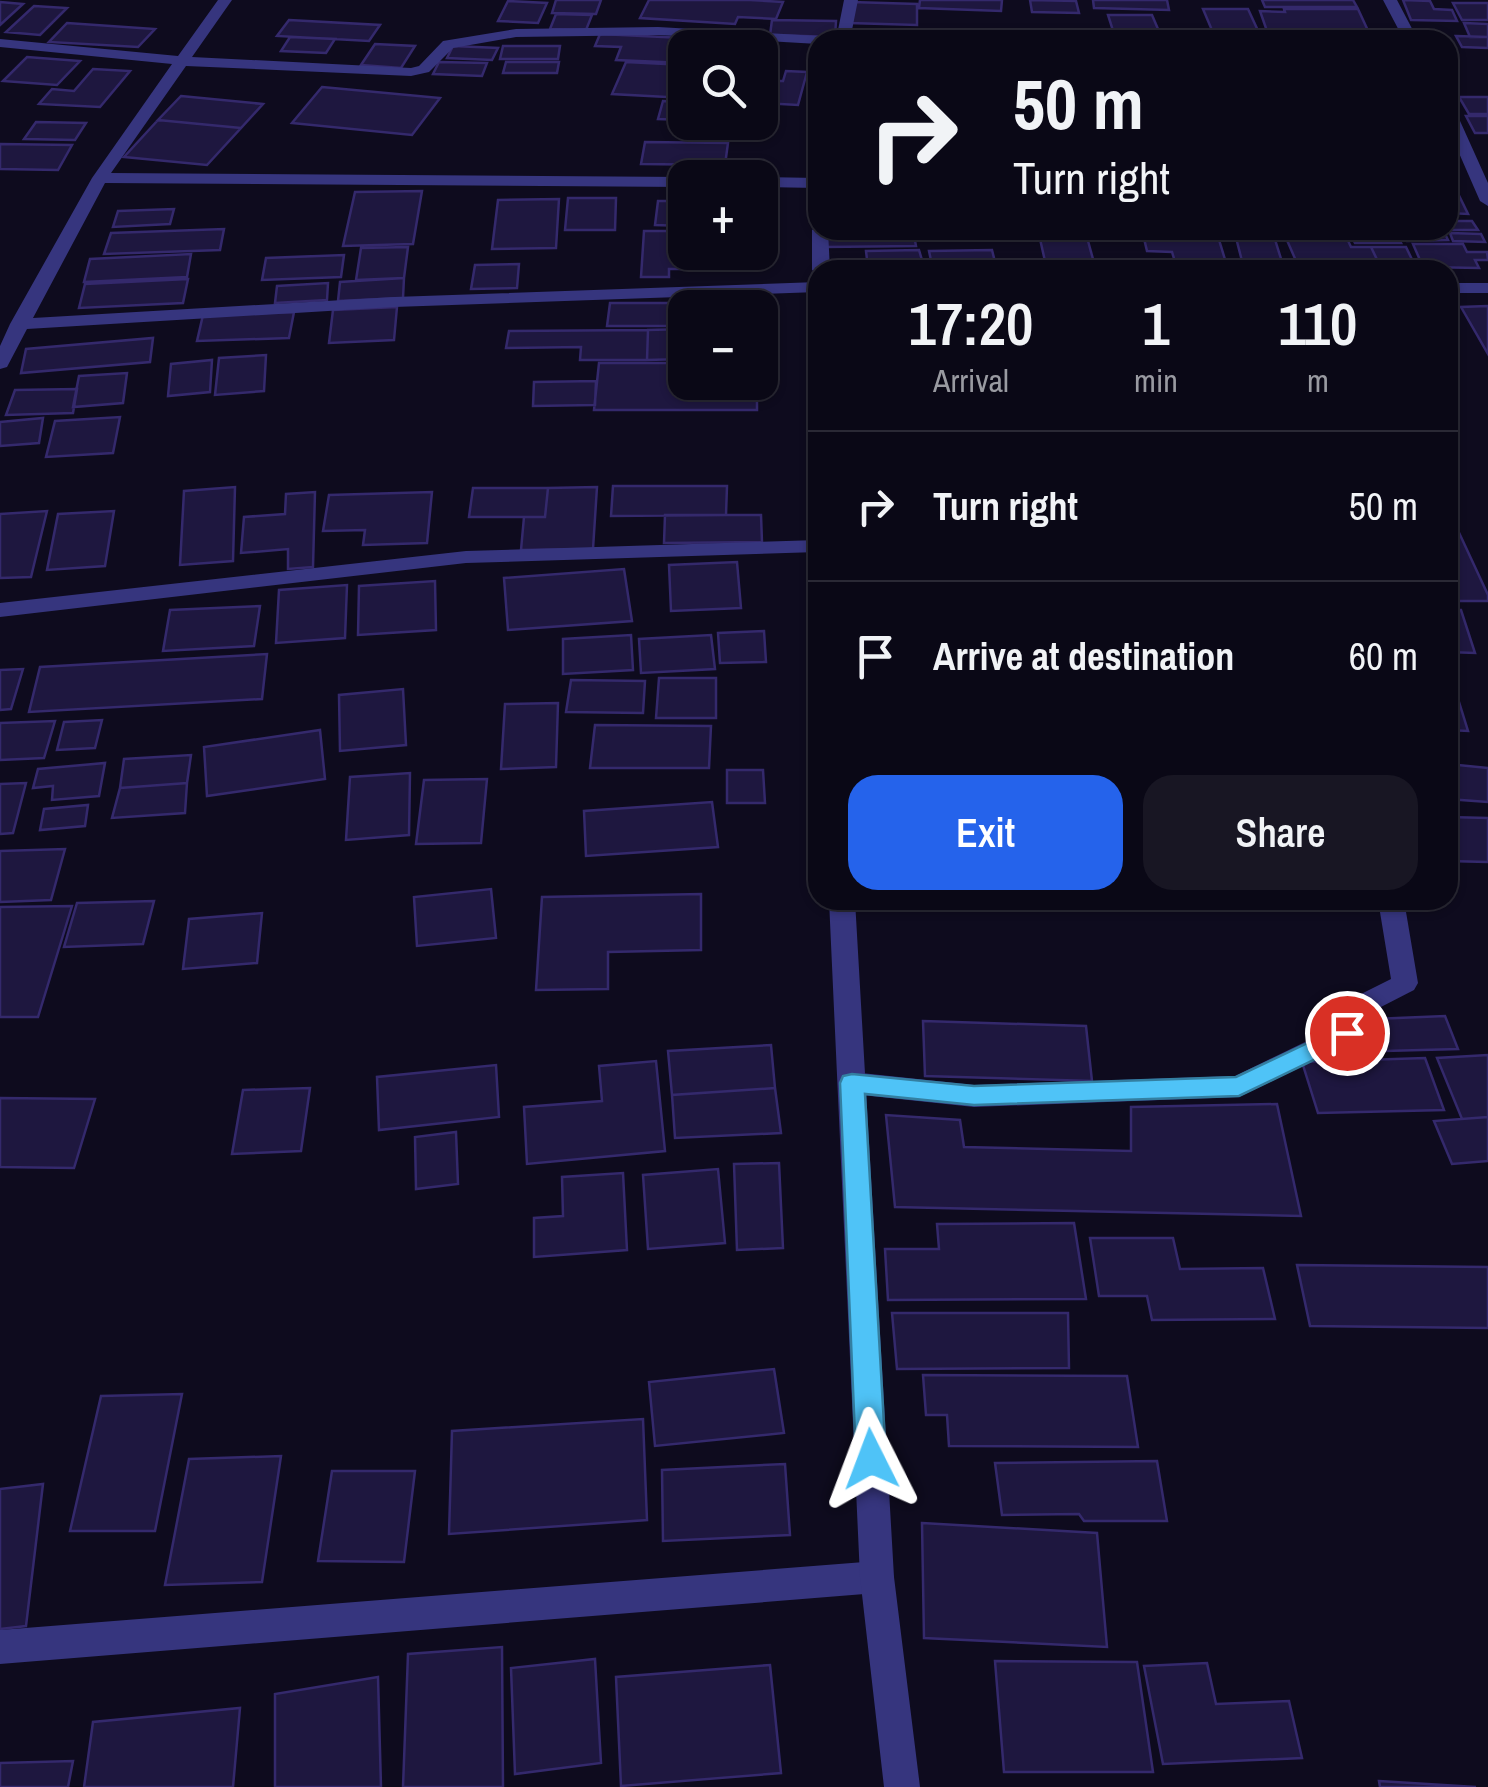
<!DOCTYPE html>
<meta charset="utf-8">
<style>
body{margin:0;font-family:"Archivo Narrow",sans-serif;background:#181623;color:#f1f3f6;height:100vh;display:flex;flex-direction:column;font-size:38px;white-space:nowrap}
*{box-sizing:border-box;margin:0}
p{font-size:32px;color:#999aa1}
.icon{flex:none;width:55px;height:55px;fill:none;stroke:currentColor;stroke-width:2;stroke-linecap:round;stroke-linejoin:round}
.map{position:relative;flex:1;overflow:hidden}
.details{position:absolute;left:808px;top:260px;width:650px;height:650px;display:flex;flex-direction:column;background:#0a0816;border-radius:30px;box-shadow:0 2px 8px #0004,0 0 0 2px #2a2935}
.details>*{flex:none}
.banner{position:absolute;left:808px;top:30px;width:650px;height:210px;border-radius:30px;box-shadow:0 2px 8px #0004,0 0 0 2px #2a2935;background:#0a0816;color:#f1f3f6;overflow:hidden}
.controls{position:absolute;left:668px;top:30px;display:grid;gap:20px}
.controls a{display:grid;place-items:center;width:110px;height:110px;border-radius:20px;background:#0a0816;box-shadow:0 2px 8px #0004,0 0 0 2px #2a2935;font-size:50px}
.pin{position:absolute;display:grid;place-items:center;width:85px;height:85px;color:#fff;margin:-42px;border:5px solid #fff;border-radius:50%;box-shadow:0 2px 10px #0007}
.me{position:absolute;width:110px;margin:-55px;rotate:357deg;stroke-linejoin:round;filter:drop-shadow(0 0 8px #0008)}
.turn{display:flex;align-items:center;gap:35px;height:210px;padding:0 40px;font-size:45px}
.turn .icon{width:130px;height:130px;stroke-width:2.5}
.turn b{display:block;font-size:70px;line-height:85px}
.eta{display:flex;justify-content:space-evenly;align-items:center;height:170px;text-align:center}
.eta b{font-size:60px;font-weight:600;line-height:70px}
.action{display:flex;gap:20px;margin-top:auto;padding:20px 40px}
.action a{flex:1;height:115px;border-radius:30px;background:#2563eb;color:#fff;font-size:40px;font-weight:600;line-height:115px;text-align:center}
.action a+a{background:#181623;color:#f1f3f6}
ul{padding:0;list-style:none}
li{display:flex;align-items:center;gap:30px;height:150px;padding:0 40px;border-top:2px solid #2a2935}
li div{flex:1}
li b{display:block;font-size:38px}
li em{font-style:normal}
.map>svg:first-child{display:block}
.building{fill:#1e173f;stroke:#34296c;stroke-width:2.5}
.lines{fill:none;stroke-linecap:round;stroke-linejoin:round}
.minor{fill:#36357e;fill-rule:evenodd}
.tertiary{fill:#36357e;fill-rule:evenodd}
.route{fill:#4fc3f7;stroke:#337fa1;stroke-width:2.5}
</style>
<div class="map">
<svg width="1488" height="1787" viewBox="0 0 1488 1787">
<rect width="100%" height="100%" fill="#0e0b1e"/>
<!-- building -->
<path class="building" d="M556,0H601L596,14L552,13Z
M649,0H750L783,2L776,19L738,17L735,24L640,18Z
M920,0H1002L1001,11L919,8Z
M1030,0L1076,1L1079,13L1032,12Z
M1093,0H1167L1169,10L1094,8Z
M1262,0H1353L1357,7H1265Z
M1403,0L1430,1L1434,9L1452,10L1457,21L1411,20Z
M508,1L547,3L538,23L498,21Z
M0,2L23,4L0,25Z
M851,2L917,4V25L849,23Z
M1453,3H1488V20H1462Z
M34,6L67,8L40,35L6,32Z
M1203,9H1248L1260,35H1214Z
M1284,9H1358L1370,35L1268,34L1260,11L1285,12Z
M556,14L592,15L586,30L550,29Z
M1108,15H1152L1161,36L1115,37Z
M289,20L380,25L369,41L277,36Z
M772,20L836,21L835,37L770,35Z
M67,23L155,29L138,47L49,42Z
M1464,23L1488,24V37H1470Z
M861,31L923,33L922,39L948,40H860Z
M600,34L704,39L702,48H685V63L616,60L621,47L595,46Z
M1456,36L1488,37V48L1462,47Z
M290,37L335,39L326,53L281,51Z
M375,44L415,46L401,68L361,65Z
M453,46L498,48L492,60L447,58Z
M503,46H560L558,59H500Z
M27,57L80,61L57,85L3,81Z
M439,62L487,63L482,76L433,74Z
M506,62H559L557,73H503Z
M626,62L685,65V98L612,94Z
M93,69L130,71L100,107L39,104L52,89L74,91Z
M760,69L777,70L774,81H783L786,71L807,72L798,105L760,103Z
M322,87L440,98L412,135L292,123Z
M181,96L263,104L241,128L158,120Z
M1459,97H1488V114H1469Z
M663,101L685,102V120L658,119Z
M1466,116H1488V133H1475Z
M158,120L241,128L207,165L124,157Z
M36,122L86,123L75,140L24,139Z
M645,142L728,143L725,165L641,164Z
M0,144L72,145L58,170L0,169Z
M1448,173L1468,214L1448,213Z
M422,191L413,244L343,246L355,192Z
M568,198H616L615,230H565Z
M559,199L556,248L492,249L498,200Z
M658,201H685V226L655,225Z
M760,203L777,204L774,228L760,227Z
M174,209L170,224L113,227L118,211Z
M1448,221H1472L1478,230H1443L1448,240L1407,241L1401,230H1448Z
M224,229L220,250L104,254L111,233Z
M823,230H913L916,246L825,247Z
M1038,230H1085L1096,270H1047Z
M1142,230H1216L1227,266L1176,265L1172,252L1147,251Z
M1234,230H1272L1282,262L1242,261Z
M1343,230L1351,247H1371L1382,270H1300L1283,231Z
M1348,230H1394L1401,243H1355Z
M644,231H685V252H760L763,231V269H669V277H641Z
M1450,233L1481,234L1485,242L1453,241Z
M1413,244H1463L1467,252H1487L1488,260H1475L1479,268L1423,267Z
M408,247L404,278L356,280L361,248Z
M1371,247H1406L1417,270H1382Z
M919,250L924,267L868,268L866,251Z
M992,250L997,270H933L929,251Z
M191,254L187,277L84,282L90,259Z
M344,255L341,277L262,280L266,258Z
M519,264L517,288L471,289L475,265Z
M404,278L403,298L338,301L340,282Z
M188,279L183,303L79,308L85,284Z
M328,283L327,300L275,303L277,286Z
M718,300H767V326H760V308H718Z
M610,303H699V308H685V326H607Z
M1488,306V354L1461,307Z
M397,307L394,340L329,343L333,310Z
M294,312L289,338L197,341L203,315Z
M685,329V359L647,360L648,330Z
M648,330L647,360H580L581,347L506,348L509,331Z
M153,338L150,362L21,373L26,349Z
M266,355L264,391L215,395L219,358Z
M212,360L210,392L168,396L171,364Z
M599,363H685V382H757V410H594Z
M127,373L123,403L73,407L79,376Z
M596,381L595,405L533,406L534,382Z
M77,389L73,413L6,415L15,390Z
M120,417L113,453L46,457L55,421Z
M43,418L39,443L0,446V422Z
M613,486H727L726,515L611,516Z
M235,487L233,561L180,565L184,491Z
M597,487L593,549L521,550L524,517H545L548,488Z
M473,488H548L545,517H469Z
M315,492L313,567L288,569V549L241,553L244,517L285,514L286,494Z
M432,492L427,543L363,545L365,530L323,531L329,495Z
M1448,509L1488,595V601H1448Z
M47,511L31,577L0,578V514Z
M114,511L105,566L47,570L58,514Z
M665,515H761L762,542L664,543Z
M737,562L741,608L671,611L669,565Z
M624,569L632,621L508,630L504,578Z
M435,581L436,630L358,635L359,586Z
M347,585L345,638L276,643L279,590Z
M260,606L254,646L163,651L170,610Z
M1448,610H1461L1475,653L1448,652Z
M764,631L766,662L720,663L718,633Z
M631,635L633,670L563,674V639Z
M711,635L715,669L641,673L639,639Z
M267,654L262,699L29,712L40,667Z
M23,669L11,709L0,710V670Z
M1448,673H1450L1468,731L1448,730Z
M659,678H716V718H656Z
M571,680L645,681L643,713L566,712Z
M403,689L406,745L340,751L339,695Z
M558,703L556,767L501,769L505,704Z
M102,720L95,748L57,750L64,722Z
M55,721L44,758L0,760V723Z
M595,725L711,726L709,768H590Z
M320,730L325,779L207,796L204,747Z
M191,755L187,783L120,788L124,759Z
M105,763L99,796L52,800L53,786L33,788L38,769Z
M1448,764L1488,768V802L1448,799Z
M727,770H763L765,803H727Z
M410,773L409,835L346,840L350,777Z
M487,779L481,843L416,844L424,780Z
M26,783L13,833L0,834V784Z
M187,783L185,813L112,818L120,788Z
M712,802L718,847L586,856L584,811Z
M88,805L85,826L40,830L44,809Z
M1448,817L1488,818V862L1448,861Z
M65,849L51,900L0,902V851Z
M491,889L496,938L417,946L414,897Z
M701,894V950L608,952V989L536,990L542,897Z
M154,901L143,944L64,947L77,903Z
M72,906L38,1017H0V907Z
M262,913L257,963L183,969L189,919Z
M1445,1016L1458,1049L1385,1051L1374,1019Z
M923,1021L1086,1026L1092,1081L925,1076Z
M771,1045L775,1088L672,1095L668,1051Z
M1488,1055V1117L1462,1119L1437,1058Z
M1425,1058L1444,1110L1318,1113L1302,1062Z
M656,1061L665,1151L527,1164L524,1107L602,1101L599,1066Z
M496,1065L499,1117L379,1130L377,1077Z
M310,1088L301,1151L232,1154L243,1090Z
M775,1088L781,1133L675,1138L672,1095Z
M0,1098L95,1099L74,1168L0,1167Z
M1277,1104L1301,1216L895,1207L886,1115L960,1120L964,1147L1131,1151V1107Z
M1488,1117V1161L1452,1164L1434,1121Z
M456,1132L458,1184L416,1189L415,1137Z
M779,1163L783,1248L737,1250L734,1164Z
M718,1169L725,1243L648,1249L643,1175Z
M623,1173L627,1250L534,1257V1218L563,1216L562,1177Z
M1074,1223L1086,1299L888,1300L885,1249H939L937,1224Z
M1090,1238H1173L1180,1269L1263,1268L1275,1319L1152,1320L1147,1296H1099Z
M1297,1265L1488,1267V1328L1310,1326Z
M892,1313H1068L1069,1368L897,1369Z
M774,1369L784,1433L655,1446L649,1382Z
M923,1375L1127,1376L1138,1447L949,1446L947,1415H926Z
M182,1394L155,1531H70L101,1396Z
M643,1419L647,1520L449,1534L452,1431Z
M281,1456L262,1582L165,1585L189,1459Z
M1157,1461L1167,1521H1084L1079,1514L1002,1515L995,1463Z
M785,1464L790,1535L663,1541L662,1470Z
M332,1471H415L404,1562L318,1561Z
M43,1484L26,1626L0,1629V1489Z
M922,1523L1097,1533L1107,1647L924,1638Z
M502,1647L503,1787H403L408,1654Z
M595,1659L601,1763L515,1774L511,1668Z
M995,1661L1137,1662L1153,1772H1004Z
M1207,1663L1216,1704L1289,1701L1302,1758L1163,1764L1144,1666Z
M770,1665L781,1773L621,1786L616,1677Z
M378,1677L381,1787H275V1694Z
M240,1708L233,1787H84L93,1722Z
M73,1761L68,1787H0V1763Z
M1379,1781L1476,1787H1380Z"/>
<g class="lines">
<!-- minor -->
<path class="minor" d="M218,0H232L192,57L411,68L419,66L443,41L516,29L658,27L818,36L825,40H818V44L658,35L516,37L453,48L429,72L411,76L186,66L111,173L685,177V187L105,183L33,318L394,297L818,282V292L394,307L27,329L7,367L0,369V346L10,324L92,178L172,64L0,47V39L178,56Z
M1383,0H1397L1418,40H1404Z
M1448,107L1456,112L1488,183V206L1480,201L1448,128Z
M760,177L818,178V188L760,187Z
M1448,283H1488V293H1448Z
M818,540V552L466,563L0,617V603L466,551Z
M1378,900H1404L1418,983L1414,990L1379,1008L1356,1040L1239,1097L974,1107L852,1094L842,1090L838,1083L842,1076L852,1072L974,1085L1235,1076L1338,1026L1361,994L1391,979Z
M877,1561L889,1566L894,1577L889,1588L877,1593L0,1664V1630Z"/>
<!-- tertiary -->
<path class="tertiary" d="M844,0H858L850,40H836Z
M818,226V230H828L830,270H818V274L812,270V230Z
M829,900H855L894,1577L920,1787H884L860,1577Z"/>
</g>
<!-- route -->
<path class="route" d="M1347,1024L1355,1027L1359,1033L1355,1040L1239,1096L974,1105L865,1094L886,1459L881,1469L871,1472L861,1469L856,1459L840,1083L843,1076L852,1074L974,1086L1236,1077Z"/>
</svg>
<div class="controls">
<a><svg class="icon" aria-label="search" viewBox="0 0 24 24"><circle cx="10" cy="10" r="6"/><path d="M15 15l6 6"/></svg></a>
<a>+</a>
<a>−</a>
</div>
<div class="pin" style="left:1347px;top:1033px;background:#d93025"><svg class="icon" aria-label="arrive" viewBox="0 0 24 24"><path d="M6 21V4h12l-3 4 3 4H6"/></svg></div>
<svg class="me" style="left:871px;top:1459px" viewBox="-20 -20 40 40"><path d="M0-17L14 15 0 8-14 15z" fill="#4fc3f7" stroke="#fff" stroke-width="4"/></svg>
<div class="banner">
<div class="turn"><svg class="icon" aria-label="right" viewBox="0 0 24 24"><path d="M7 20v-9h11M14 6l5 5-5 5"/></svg><div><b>50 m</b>Turn right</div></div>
</div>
<section class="details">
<div class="eta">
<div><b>17:20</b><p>Arrival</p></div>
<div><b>1</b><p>min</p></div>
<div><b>110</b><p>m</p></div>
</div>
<ul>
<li><svg class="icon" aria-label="right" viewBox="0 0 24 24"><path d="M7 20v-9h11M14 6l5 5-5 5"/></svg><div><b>Turn right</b></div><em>50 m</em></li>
<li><svg class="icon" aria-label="arrive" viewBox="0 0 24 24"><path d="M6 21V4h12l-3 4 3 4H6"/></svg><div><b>Arrive at destination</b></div><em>60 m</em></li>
</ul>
<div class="action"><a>Exit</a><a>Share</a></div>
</section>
</div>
